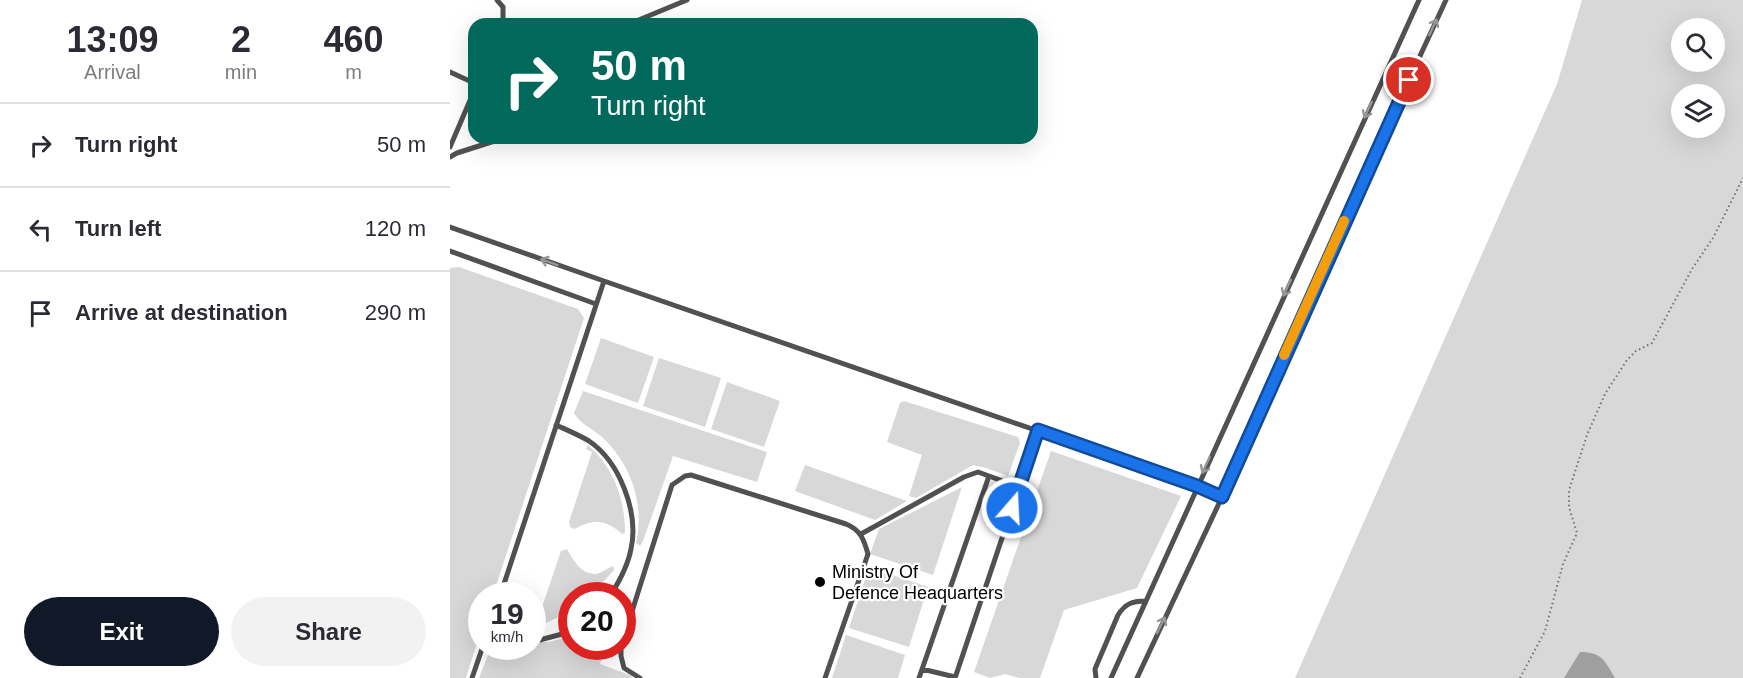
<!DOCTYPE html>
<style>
body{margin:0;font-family:Arial,sans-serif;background:#f2f2f3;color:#2b2b33;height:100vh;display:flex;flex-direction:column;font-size:22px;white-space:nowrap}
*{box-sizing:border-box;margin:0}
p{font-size:20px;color:#7c7c81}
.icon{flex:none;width:33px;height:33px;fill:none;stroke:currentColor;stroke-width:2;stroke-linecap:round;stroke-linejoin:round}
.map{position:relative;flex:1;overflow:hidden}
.sheet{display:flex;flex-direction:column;background:#fff;width:450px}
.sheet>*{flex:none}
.guide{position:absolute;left:18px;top:18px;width:570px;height:126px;border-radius:18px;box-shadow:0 6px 24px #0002;background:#00695c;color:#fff;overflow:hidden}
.buttons{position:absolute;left:1221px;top:18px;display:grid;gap:12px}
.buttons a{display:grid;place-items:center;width:54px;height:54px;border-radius:50%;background:#fff;box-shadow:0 6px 24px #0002;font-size:30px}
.speed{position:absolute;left:18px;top:582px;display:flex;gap:12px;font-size:30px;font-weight:700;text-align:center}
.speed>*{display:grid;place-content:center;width:78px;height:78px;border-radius:50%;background:#fff;box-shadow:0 6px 24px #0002;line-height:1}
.speed small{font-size:15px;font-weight:400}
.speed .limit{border:9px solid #d22;background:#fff;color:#111}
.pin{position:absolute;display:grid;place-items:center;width:51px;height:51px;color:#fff;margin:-26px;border:3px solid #fff;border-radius:50%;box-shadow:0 2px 6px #0007}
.me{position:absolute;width:66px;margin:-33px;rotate:19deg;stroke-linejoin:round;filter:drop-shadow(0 0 4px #0008)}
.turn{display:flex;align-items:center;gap:21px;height:126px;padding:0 24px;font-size:27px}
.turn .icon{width:78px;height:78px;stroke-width:2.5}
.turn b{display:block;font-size:42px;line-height:51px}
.eta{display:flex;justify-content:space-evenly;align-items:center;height:102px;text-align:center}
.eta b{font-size:36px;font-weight:700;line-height:42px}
.cta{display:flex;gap:12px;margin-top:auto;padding:12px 24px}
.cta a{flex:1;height:69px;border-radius:36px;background:#111827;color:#fff;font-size:24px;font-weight:700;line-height:69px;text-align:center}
.cta a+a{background:#f2f2f3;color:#2b2b33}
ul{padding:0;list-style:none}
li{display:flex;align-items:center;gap:18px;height:84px;padding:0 24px;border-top:2px solid #e1e1e2}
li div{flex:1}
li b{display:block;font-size:22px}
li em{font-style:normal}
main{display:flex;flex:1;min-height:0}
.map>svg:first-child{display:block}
.green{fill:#d8d8d8;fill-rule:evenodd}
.water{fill:#9f9f9f}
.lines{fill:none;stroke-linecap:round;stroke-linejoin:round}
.path{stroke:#737373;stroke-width:2;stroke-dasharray:1.5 3;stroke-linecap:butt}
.lane{stroke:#515151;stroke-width:5}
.oneway{stroke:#979797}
.route-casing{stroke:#114b97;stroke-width:15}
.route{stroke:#1a73e8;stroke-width:10}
.slow{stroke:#f59e0b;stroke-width:10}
.poi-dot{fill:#000;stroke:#fff;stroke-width:2}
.labels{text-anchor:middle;stroke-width:4.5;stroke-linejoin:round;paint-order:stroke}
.poi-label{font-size:18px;fill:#000;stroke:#fff;text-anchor:start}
</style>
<main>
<section class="sheet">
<div class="eta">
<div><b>13:09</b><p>Arrival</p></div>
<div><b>2</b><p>min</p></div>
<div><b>460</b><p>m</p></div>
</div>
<ul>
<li><svg class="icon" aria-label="right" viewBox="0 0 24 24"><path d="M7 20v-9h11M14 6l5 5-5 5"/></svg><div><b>Turn right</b></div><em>50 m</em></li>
<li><svg class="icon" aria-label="left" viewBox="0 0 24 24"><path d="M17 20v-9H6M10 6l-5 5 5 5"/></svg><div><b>Turn left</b></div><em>120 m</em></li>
<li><svg class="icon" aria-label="arrive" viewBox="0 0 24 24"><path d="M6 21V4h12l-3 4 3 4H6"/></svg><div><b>Arrive at destination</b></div><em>290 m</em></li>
</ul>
<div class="cta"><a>Exit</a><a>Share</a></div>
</section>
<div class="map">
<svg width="1293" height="678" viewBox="0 0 1293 678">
<rect width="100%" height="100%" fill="#fff"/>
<!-- green -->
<path class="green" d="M1132,0H1293V678H845L1107,84ZM1232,28H1264V62H1232ZM1232,94H1264V128H1232Z
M9,267L128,309L134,318L43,595L32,596L31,630L16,678H0V268Z
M151,338L204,357L188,403L135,384Z
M209,358L271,378L255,427L193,406Z
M277,382L330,401L314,447L261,429Z
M133,391L317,452L307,482L223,456L193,541L190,546L186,543C195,504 181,464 152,437C142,428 131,425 124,413Z
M454,401L568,437L570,443L558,476L536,468L523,465L466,498L459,496L472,455L437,442L450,403Z
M138,445C164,468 175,499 175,533L172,534C155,519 144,519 124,529L120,527L119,522L142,452L136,449Z
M601,451L731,496L687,588L614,610L590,678H570L555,674L540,678L524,672Z
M355,465L457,501L425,520L345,491Z
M512,487L483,575L420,554L429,529Z
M117,549C123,559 130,574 145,574C151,574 157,568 163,566L164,570L141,595L122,596L121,611L94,624H83V621L87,622L111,551Z
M419,567L478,587L459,647L399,628Z
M396,635L455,655L448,678H382Z
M121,636L122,646L156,647L150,664L180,675L183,678H29L41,647L82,646L83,642H99Z"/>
<!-- water -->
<path class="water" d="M1130,652C1152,652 1155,661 1165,678H1114Z"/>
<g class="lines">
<!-- path -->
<path class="path" d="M1070,678L1095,631L1113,564L1127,533L1119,507V490L1137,435L1155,394L1177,360L1186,351L1202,343L1242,269L1263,238L1293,178"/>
<!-- lane -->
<path class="lane" d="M47,0L53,7V24
M179,24L237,0
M0,72L24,83
M0,147L24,91
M0,157L7,153L54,138
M0,227L154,281
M0,251L146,304
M106,425C117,430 129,435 139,441C170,462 189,513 181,549C178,565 169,582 160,596
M411,534L514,477L528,472L569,487
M50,596L154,281L747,486L772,497
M82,642L116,633L122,630
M172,643L222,485L235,476L241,475L396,524C411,530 414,540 418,554L375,678
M171,646V656L174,668L190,678
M472,669L505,677
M22,678L33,646
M469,678L539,476
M505,678L588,431
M646,678L645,669L668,615C675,604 682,601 695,601
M661,678L969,0
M687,678L772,497L931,140L996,0"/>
</g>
<!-- one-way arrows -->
<defs><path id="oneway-shaft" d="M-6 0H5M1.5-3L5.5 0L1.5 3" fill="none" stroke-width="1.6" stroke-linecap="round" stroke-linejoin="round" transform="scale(1.5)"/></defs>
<g class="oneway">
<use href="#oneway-shaft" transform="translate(983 27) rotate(-65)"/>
<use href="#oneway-shaft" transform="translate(918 110) rotate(115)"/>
<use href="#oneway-shaft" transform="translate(99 262) rotate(-160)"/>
<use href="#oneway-shaft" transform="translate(837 288) rotate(115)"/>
<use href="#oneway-shaft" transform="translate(756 465) rotate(115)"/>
<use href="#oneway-shaft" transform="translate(711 625) rotate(-64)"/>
</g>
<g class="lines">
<defs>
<path id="route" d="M562,508L588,430L747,486L772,497L959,80"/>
</defs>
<!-- route casing -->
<use href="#route" class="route-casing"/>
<!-- route -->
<use href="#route" class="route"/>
<!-- slow -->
<path class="slow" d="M834,355L894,221"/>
</g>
<!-- markers -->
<circle class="poi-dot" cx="370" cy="582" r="6"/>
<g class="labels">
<!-- poi labels -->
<g class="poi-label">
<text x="382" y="578">Ministry Of<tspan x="382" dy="21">Defence Heaquarters</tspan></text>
</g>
</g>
</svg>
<div class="buttons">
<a><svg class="icon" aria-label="search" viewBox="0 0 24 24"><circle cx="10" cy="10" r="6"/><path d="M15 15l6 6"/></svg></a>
<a><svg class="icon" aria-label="layers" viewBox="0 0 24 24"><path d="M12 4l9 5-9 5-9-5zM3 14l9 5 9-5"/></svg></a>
</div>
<div class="speed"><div>19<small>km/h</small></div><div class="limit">20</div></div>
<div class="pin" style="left:959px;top:80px;background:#d93025"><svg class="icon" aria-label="arrive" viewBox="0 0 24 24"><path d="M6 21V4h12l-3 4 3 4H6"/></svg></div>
<svg class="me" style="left:562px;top:508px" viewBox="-20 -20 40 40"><circle r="17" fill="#1a73e8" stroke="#fff" stroke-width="3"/><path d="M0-11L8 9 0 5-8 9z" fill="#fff"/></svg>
<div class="guide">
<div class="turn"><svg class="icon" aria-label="right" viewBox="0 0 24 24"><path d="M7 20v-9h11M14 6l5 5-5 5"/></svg><div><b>50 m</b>Turn right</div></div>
</div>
</div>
</main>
